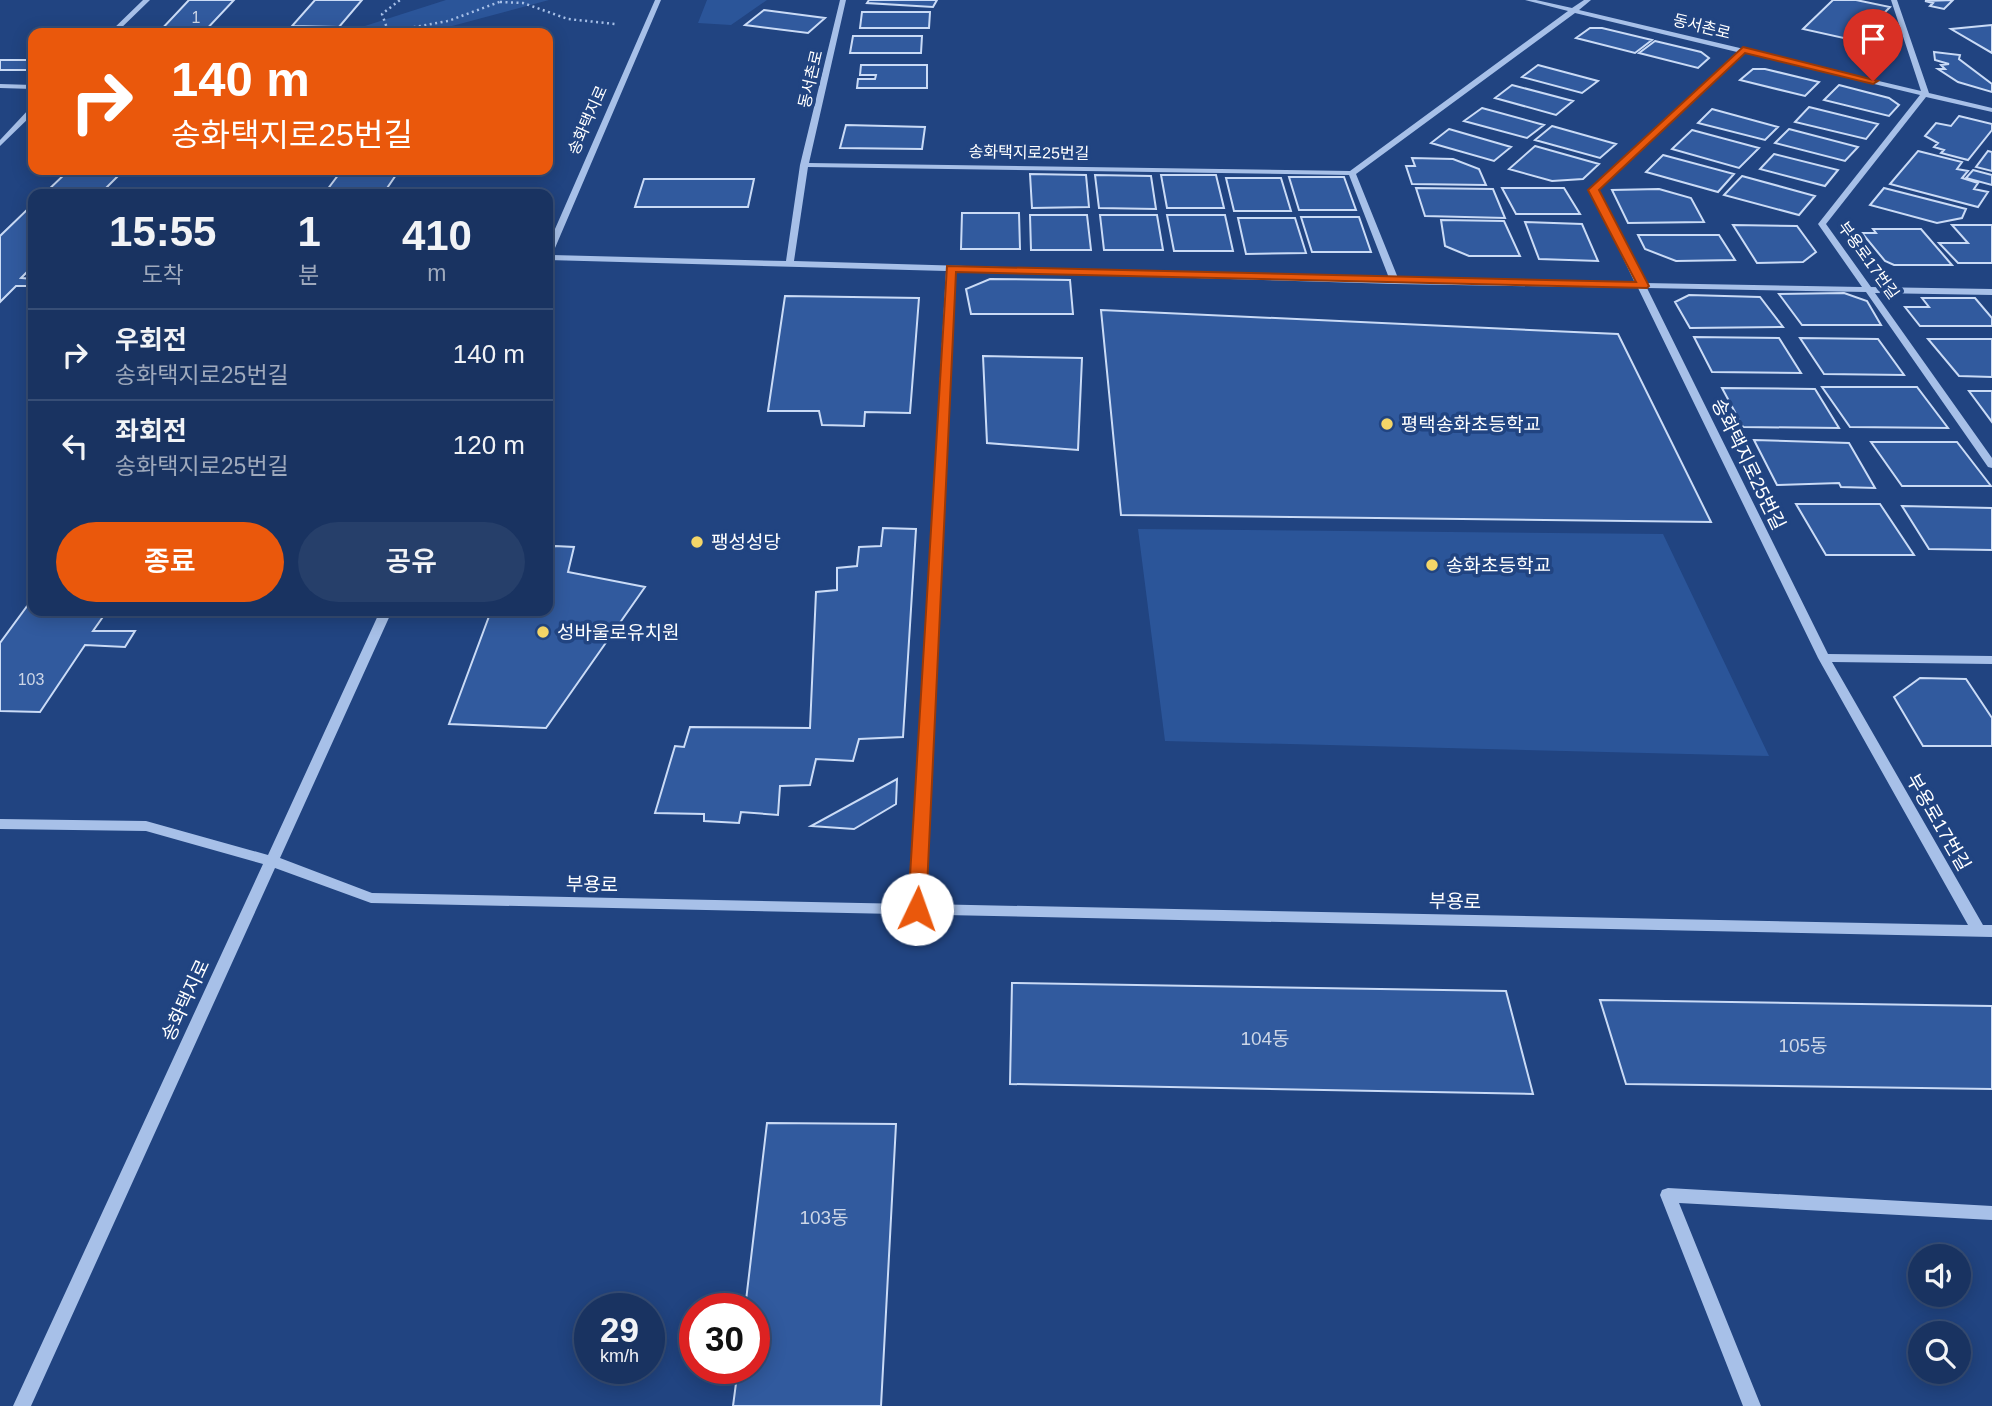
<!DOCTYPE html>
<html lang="ko">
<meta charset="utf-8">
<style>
body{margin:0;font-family:Arial,"Noto Sans KR",sans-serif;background:#263f6a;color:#f1f3f6;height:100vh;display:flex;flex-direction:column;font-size:26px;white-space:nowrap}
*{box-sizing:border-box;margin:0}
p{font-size:23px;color:#9faabd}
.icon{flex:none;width:38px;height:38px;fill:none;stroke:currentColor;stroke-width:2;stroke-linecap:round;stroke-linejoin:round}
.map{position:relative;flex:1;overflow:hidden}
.sheet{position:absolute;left:28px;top:189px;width:525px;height:427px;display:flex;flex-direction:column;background:#193361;border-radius:14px;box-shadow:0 4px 18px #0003,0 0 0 2px #374e76}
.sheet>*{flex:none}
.top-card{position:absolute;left:28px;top:28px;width:525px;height:147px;border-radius:14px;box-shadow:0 4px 18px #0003,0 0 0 2px #374e76;background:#ea580c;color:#fff;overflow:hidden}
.controls{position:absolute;left:1908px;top:1244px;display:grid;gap:14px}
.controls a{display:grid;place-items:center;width:63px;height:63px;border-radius:50%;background:#193361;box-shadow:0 4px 18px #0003,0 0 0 2px #374e76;font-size:35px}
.speed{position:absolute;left:574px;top:1293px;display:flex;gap:14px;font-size:35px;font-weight:700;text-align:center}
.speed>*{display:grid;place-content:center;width:91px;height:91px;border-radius:50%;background:#193361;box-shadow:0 4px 18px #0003,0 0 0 2px #374e76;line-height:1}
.speed small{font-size:18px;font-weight:400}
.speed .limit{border:10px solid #d22;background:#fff;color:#111}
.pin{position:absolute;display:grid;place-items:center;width:60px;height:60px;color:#fff;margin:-72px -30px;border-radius:50% 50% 50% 0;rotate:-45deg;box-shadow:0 0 7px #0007}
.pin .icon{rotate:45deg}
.me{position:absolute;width:77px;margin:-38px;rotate:3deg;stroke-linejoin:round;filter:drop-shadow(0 0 5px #0008)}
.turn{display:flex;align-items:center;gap:24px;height:147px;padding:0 28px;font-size:32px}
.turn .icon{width:91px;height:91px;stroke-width:2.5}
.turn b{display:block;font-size:49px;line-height:60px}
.eta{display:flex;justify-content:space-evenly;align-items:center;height:119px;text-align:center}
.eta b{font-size:42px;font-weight:600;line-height:49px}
.button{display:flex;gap:14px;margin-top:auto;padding:14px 28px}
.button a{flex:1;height:80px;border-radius:42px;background:#ea580c;color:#fff;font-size:28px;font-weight:600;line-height:80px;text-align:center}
.button a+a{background:#263f6a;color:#f1f3f6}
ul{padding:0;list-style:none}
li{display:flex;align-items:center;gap:21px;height:91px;padding:0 28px;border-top:2px solid #374e76}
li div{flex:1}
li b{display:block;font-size:26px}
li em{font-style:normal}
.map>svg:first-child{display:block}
.green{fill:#2b5599}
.building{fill:#315a9e;stroke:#cadbf6;stroke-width:2}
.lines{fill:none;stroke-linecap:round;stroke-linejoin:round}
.path{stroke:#a7c0e8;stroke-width:2.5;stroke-dasharray:2 3.5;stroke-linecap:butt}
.minor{fill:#a7c0e8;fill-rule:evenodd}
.route{fill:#ea580c;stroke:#983908;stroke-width:2}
.poi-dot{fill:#f4d668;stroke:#214481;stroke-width:2.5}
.labels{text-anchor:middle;stroke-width:7;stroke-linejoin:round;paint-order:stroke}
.number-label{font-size:16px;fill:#ccd6e7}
.far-street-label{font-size:16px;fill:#fff;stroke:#214481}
.poi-label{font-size:19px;fill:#fff;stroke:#214481;text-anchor:start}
.street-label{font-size:19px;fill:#fff;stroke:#214481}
.near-number-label{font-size:19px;fill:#ccd6e7}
</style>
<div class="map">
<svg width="1992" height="1406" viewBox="0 0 1992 1406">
<rect width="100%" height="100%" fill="#214481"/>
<!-- green -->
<path class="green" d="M446,0H549L426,33H343Z
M707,0H767L731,25L698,23Z
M1138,529L1663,534L1769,756L1165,741Z"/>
<!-- building -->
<path class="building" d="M189,0H234L203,33H158Z
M315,0H362L339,27L292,26Z
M869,0H937L933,7L867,3Z
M1833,0H1856L1890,7L1857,41L1803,29Z
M1953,0L1944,9L1930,6L1933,3L1925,1Z
M764,10L825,18L808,33L745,25Z
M862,12H930L929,28H860Z
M1992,25V53L1951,29Z
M1590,28H1602L1652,40L1635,53L1576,38Z
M853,36H922L921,53H850Z
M1655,41L1701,52L1709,58L1698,68L1639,53Z
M1934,52L1960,55L1959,59L1992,84V92L1958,82L1938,69H1945L1941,65L1949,64L1935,60Z
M33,56V70H0V60H28Z
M861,65H927V88H857L858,79H875L876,75H860Z
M1538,65L1598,81L1582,93L1522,77Z
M1753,69H1765L1819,82L1805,96L1740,80Z
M1512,85L1573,101L1556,115L1495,98Z
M1839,85L1889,98L1899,105L1889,116L1824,100Z
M1809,107L1878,124L1866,139L1795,122Z
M1482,108L1544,125L1527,138L1464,121Z
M1712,109L1778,127L1765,140L1698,123Z
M1959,116L1992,124V130L1968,160L1941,153L1944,150L1934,147L1938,143L1925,136L1936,123L1951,126Z
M846,125L925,127L922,149L840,148Z
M1552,126L1616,144L1600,158L1535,140Z
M1449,129L1511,147L1494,161L1431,143Z
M1789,129L1858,147L1845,161L1775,143Z
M1692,130L1759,148L1739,168L1672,149Z
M1535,146L1599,164L1583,179L1552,181L1509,169Z
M1918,151L1962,162L1957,169L1968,171L1962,178L1978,183L1974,189L1988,192L1978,207L1890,184Z
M1988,151L1992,152V171L1976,167Z
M1774,154L1838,170L1825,186L1760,169Z
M1663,155L1734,174L1718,192L1646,172Z
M1412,158L1453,159L1479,169L1486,185L1412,184L1406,166H1415Z
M69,170H124L100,194H44Z
M342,170H425L421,176L396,175L383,194H324Z
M1973,170L1992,175V185L1966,178Z
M1030,174L1086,175L1089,207L1032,208Z
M1095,175L1151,176L1156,209L1099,208Z
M1161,175H1216L1224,208H1167Z
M1742,176L1815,196L1799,215L1724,195Z
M1289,177H1344L1356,210H1299Z
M1226,178H1281L1291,211H1234Z
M644,179H754L748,207H635Z
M1416,188L1493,189L1505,218L1425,216Z
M1502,188H1564L1580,214H1516Z
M1884,188L1966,209L1962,218L1937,223L1870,205Z
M1659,189L1691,198L1704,222L1628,223L1612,190Z
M33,204V266L21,278L33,279V286H16L0,302V236Z
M962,213H1019L1020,249H961Z
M1030,215H1087L1091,250H1031Z
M1100,215H1157L1163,250H1104Z
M1167,215H1225L1233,251H1174Z
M1301,217H1359L1371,252H1312Z
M1238,218H1295L1306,253L1246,254Z
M1441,220L1504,221L1520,256H1469L1445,246Z
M1525,222L1582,224L1598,261L1539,259Z
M1733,225L1797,226L1816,252L1803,262L1757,263Z
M1952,225H1992V263H1958L1939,243H1968Z
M1873,229H1921L1952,265H1894L1885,261L1862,233H1876Z
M1638,235H1719L1735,260L1676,261L1645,249Z
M990,279L1070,280L1073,314H971L966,289Z
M1844,293L1867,301L1881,325H1802L1779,294Z
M1689,295L1760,297L1783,327L1690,328L1675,302Z
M785,296L919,298L910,413L865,412L864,426L822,425L819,411H768Z
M1922,298H1975L1992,318V326H1920L1905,307H1929Z
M1101,310L1618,334L1711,522L1121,515Z
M1694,337L1779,338L1801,373L1712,372Z
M1800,338L1878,339L1904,375L1824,374Z
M1928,339H1992V377L1959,376Z
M983,356L1082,358L1078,450L987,443Z
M1822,387H1917L1948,428L1850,427Z
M1722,388L1815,389L1839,428L1743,427Z
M1969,391H1992V422Z
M1754,440L1849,443L1875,488L1841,487L1839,483L1777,485Z
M1871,442H1957L1991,486H1902Z
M1796,504H1880L1914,555H1826Z
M1902,506L1992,508V550L1929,549Z
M883,528L916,529L903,737L859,739L853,761L816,759L810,785L780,786L778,815L741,812L739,823L704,821V814L655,813L675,746L684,747L690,727L810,728L816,592L837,590V568L857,566L859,547L881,546Z
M555,546L574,547L568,572L645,587L546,728L449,724L491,611H548V556Z
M33,598V611H107L93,631H135L125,647L85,645L40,712L0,711V643Z
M1920,678L1966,679L1992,718V746H1923L1894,697Z
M897,779L896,804L854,829L811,826Z
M1012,983L1506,991L1533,1094L1010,1084Z
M1600,1000L1992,1006V1089L1626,1084Z
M767,1123L896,1124L881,1406H733L738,1368H754V1309H745Z"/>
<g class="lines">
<!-- path -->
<path class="path" d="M500,2L523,3L568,19L615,24
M388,31L382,14L400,0
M381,33L448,21L502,1"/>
<!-- minor -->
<path class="minor" d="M143,0H150L116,33H109Z
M655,0H661L552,255L786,261L800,165L840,0H846L809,163L1350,171L1568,11L1525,0H1536L1572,8L1584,0H1591L1579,10L1921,91L1891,0H1897L1929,93L1992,108V112L1926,97L1826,224L1871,287L1992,289V295L1875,293L1992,458V468L1988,467L1866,292L1647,288L1828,654L1992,656V664L1832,662L1983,925H1992V937L371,903L275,868L31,1406H13L263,864L146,831L0,829V819L146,821L268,855L380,611H392L280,858L372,893L910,904L946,271L548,260V245ZM1575,13L1737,52L1590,190L1635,283L1398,278L1356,174ZM1744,53L1920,95L1818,224L1862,287L1644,283L1598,190ZM808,167L1349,175L1389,278L794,261ZM955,271L1395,284L1638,288L1818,658L1968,925L924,904Z
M0,84L33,85V89L0,88Z
M30,108H33V114L0,146V140Z
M1668,1188L1992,1206V1220L1679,1203L1761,1406H1743L1660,1195L1662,1190Z"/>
</g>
<!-- route -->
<path class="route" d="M1743,47L1878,81L1873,84L1745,53L1599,190L1649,286L1647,288L956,272L926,909L924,914H911L908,909L947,266L1636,282L1588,190Z"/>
<!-- markers -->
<g class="poi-dot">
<circle cx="1387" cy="424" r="7"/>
<circle cx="697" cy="542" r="7"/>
<circle cx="1432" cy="565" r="7"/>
<circle cx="543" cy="632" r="7"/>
</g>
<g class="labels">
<!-- number labels -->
<g class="number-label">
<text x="196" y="23">1</text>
<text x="31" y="685">103</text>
</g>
<!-- far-street labels -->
<g class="far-street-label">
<text transform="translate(1702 26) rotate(14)" y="6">동서촌로</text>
<text transform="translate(810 79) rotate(-77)" y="6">동서촌로</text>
<text transform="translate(587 120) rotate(-66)" y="6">송화택지로</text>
<text transform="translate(1029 152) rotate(1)" y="6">송화택지로25번길</text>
<text transform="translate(1869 260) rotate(54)" y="6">부용로17번길</text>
</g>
<!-- poi labels -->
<g class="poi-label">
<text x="1401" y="431">평택송화초등학교</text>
<text x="711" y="549">팽성성당</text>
<text x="1446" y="572">송화초등학교</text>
<text x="557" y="639">성바울로유치원</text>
</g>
<!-- street labels -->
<g class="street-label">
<text transform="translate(1749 464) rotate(64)" y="7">송화택지로25번길</text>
<text transform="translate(1939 822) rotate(60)" y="7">부용로17번길</text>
<text transform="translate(592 884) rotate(1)" y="7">부용로</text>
<text transform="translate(1455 901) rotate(1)" y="7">부용로</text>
<text transform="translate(185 1000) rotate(-65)" y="7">송화택지로</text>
</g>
<!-- near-number labels -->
<g class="near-number-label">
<text x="1265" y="1045">104동</text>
<text x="1803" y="1052">105동</text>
<text x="824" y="1224">103동</text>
</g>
</g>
</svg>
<div class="controls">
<a><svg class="icon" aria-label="sound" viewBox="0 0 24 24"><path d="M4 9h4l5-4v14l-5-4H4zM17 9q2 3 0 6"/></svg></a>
<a><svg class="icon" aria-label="search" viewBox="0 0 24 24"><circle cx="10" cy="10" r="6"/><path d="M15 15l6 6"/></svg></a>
</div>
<div class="speed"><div>29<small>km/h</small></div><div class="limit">30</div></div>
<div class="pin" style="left:1873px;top:81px;background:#d93025"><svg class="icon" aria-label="arrive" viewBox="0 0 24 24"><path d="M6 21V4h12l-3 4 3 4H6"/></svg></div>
<svg class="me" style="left:917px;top:909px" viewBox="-20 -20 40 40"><circle r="19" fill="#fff"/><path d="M0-13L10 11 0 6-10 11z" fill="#ea580c"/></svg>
<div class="top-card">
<div class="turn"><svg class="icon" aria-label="right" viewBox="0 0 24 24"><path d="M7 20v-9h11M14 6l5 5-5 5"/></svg><div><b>140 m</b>송화택지로25번길</div></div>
</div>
<section class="sheet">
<div class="eta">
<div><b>15:55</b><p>도착</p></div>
<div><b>1</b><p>분</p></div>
<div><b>410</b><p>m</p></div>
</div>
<ul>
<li><svg class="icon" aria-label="right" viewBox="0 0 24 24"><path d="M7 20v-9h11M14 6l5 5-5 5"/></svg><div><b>우회전</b><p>송화택지로25번길</p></div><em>140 m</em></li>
<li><svg class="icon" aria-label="left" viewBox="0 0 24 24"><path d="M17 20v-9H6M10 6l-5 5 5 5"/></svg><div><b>좌회전</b><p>송화택지로25번길</p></div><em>120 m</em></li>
</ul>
<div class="button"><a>종료</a><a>공유</a></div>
</section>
</div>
